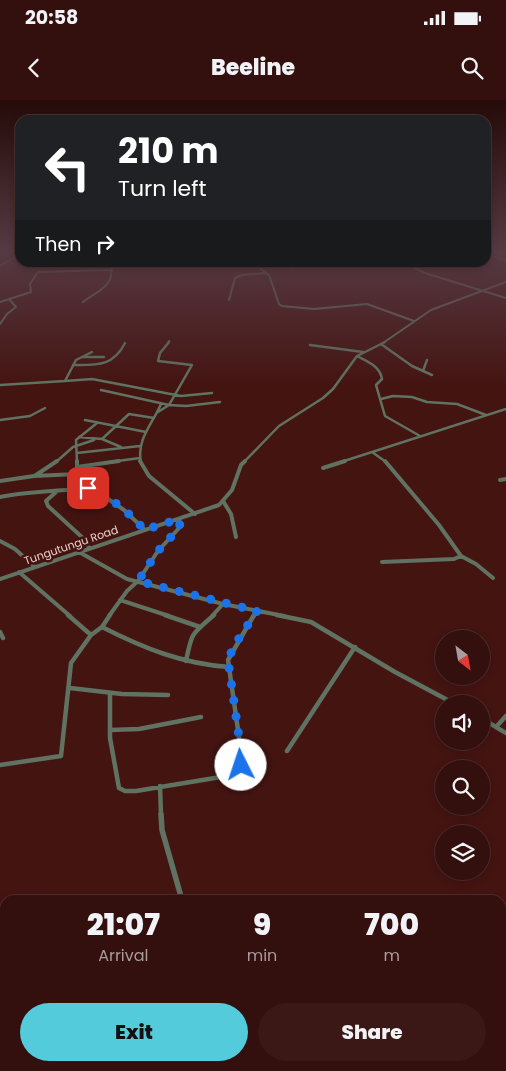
<!DOCTYPE html>
<style>
body{margin:0;font-family:Poppins,sans-serif;background:#3b1816;color:#f1f3f6;height:100vh;display:flex;flex-direction:column;font-size:19px;white-space:nowrap}
*{box-sizing:border-box;margin:0}
p{font-size:16px;color:#a99c9d}
.icon{flex:none;width:28px;height:28px;fill:none;stroke:currentColor;stroke-width:2;stroke-linecap:round;stroke-linejoin:round}
.map{position:relative;flex:1;overflow:hidden}
.sheet{position:absolute;left:0px;top:795px;width:506px;height:176px;display:flex;flex-direction:column;background:#330f0d;border-radius:15px 15px 0 0;box-shadow:0 2px 8px #0003,0 0 0 1px #4e2f2e}
.sheet>*{flex:none}
.hud{position:absolute;left:15px;top:15px;width:476px;height:152px;border-radius:15px;box-shadow:0 2px 8px #0003,0 0 0 1px #4e2f2e;background:#202124;color:#fff;overflow:hidden}
.needle{width:32px;rotate:149deg}
.tools{position:absolute;left:435px;top:530px;display:grid;gap:10px}
.tools a{display:grid;place-items:center;width:55px;height:55px;border-radius:50%;background:#330f0d;box-shadow:0 2px 8px #0003,0 0 0 1px #4e2f2e;font-size:25px}
.pin{position:absolute;display:grid;place-items:center;width:42px;height:42px;color:#fff;margin:-21px;border-radius:10px;box-shadow:0 2px 8px #0006}
.me{position:absolute;width:55px;margin:-28px;rotate:356deg;stroke-linejoin:round;filter:drop-shadow(0 0 4px #0008)}
.turn{display:flex;align-items:center;gap:18px;height:105px;padding:0 20px;font-size:22px}
.turn .icon{width:65px;height:65px;stroke-width:2.5}
.turn b{display:block;font-size:35px;line-height:42px}
.then{display:flex;align-items:center;height:48px;padding:0 20px;background:#0003;gap:10px;font-size:19px}
.eta{display:flex;justify-content:space-evenly;align-items:center;height:85px;text-align:center}
.eta b{font-size:30px;font-weight:800;line-height:35px}
.cta{display:flex;gap:10px;margin-top:auto;padding:10px 20px}
.cta a{flex:1;height:58px;border-radius:30px;background:#53cbda;color:#111;font-size:20px;font-weight:800;line-height:58px;text-align:center}
.cta a+a{background:#3b1816;color:#f1f3f6}
.status{display:flex;justify-content:space-between;align-items:center;height:35px;padding:0 25px;background:#330f0d;direction:ltr}
.status svg{height:14px;fill:currentColor}
header{display:flex;justify-content:space-between;align-items:center;height:65px;padding:0 20px;background:#330f0d;font-size:22px;font-weight:800}
.map>svg:first-child{display:block}
.lines{fill:none;stroke-linecap:round;stroke-linejoin:round}
.street-far4{stroke:#607261;stroke-width:2}
.street-far3{stroke:#607261;stroke-width:2.5}
.street-far2{stroke:#607261;stroke-width:4}
.street-far1{stroke:#607261;stroke-width:4.5}
.street{stroke:#607261;stroke-width:5.5}
.route{stroke:#1a73e8;stroke-width:9;stroke-dasharray:0 16.2}
.labels{text-anchor:middle;stroke-width:5;stroke-linejoin:round;paint-order:stroke}
.far-street-label{font-size:11px;fill:#edcdc9;stroke:#441411}
</style>
<div class="status"><b>20:58</b><svg viewBox="0 0 49 12"><path d="M0 12V9h3v3zM5 12V6h3v6zM10 12V3h3v9zM15 12V0h3v12zM26 1h20v11H26zM47 4h2v5h-2z"/></svg></div>
<header><svg class="icon" aria-label="back" viewBox="0 0 24 24"><path d="M15 5l-7 7 7 7"/></svg>Beeline<svg class="icon" aria-label="search" viewBox="0 0 24 24"><circle cx="10" cy="10" r="6"/><path d="M15 15l6 6"/></svg></header>
<div class="map">
<svg width="506" height="971" viewBox="0 0 506 971">
<rect width="100%" height="100%" fill="#441411"/>
<g class="lines">
<!-- street-far4 -->
<path class="street-far4" d="M486,150L506,155
M486,155L506,160
M253,162L266,173
M290,162L293,168
M407,164L425,173L506,198
M0,166L20,154
M229,200L235,178L242,175L266,173L269,175L279,204L282,206L314,209L367,204L414,221
M0,202L31,192L30,184L38,172L112,170
M83,202C100,189 115,187 111,162
M0,224L7,214L16,207L9,199
M168,243L169,241
M383,243L431,210L506,182"/>
<!-- street-far3 -->
<path class="street-far3" d="M381,244L412,266L432,275
M310,245L363,252
M357,256C368,262 380,266 382,279L376,285L385,316L420,336
M83,257H104
M73,265C96,265 113,267 125,243
M423,271L427,260
M65,281L92,279L181,296L212,293
M0,285L65,281L76,260L92,252
M101,290L169,305L186,306L220,302
M381,299L393,296L412,297L427,302L457,304L486,315
M158,312L169,305L192,265L158,261L160,253L169,242
M0,320L30,316L45,308
M85,320L146,332
M79,337L102,339L129,314L154,318
M102,339L121,347
M372,352L386,362
M77,353L140,346
M56,362L73,347L94,340
M77,362L76,340L97,323
M110,362L140,358
M141,362C136,340 153,323 161,304
M244,362L279,326L323,298L333,289L357,256L385,242
M341,362L506,309"/>
<!-- street-far2 -->
<path class="street-far2" d="M140,361L149,376L195,414
M77,367L119,361
M323,368L345,361
M36,375L57,361
M500,380L506,379
M0,381L34,376L77,374V361
M76,390L77,374
M56,392L46,401L48,406L84,439L89,448
M0,397C30,391 61,391 92,388L124,410L144,429
M223,401L231,414L236,437
M0,441L15,449L35,467
M79,452L127,479L223,504L284,516
M461,456L476,464L493,478
M382,462L454,459L461,456L439,425L385,361
M19,472L70,516
M0,479L219,405L232,390L241,365L245,361
M120,500L169,516
M109,516L127,491L138,481L158,451L180,427L179,419
M212,516L223,504
M254,516L257,511"/>
<!-- street-far1 -->
<path class="street-far1" d="M165,515L200,527
M277,515L311,522L395,572L455,604
M102,527C143,548 183,564 229,567
M0,532L3,538
M91,535L102,527L110,515
M186,561C192,532 191,535 214,515
M70,588L122,594L168,595
M110,593V638L119,688L125,691H136L227,676L238,669L242,658L228,560L254,515
M481,618L506,633
M496,627L506,616
M110,630L139,629L201,617
M287,651L355,547
M0,665L61,656L71,563L91,535L68,515
M160,686L161,715"/>
<!-- street -->
<path class="street" d="M161,714L162,730L182,800
M0,868L5,861
M501,874L506,870
M0,913L5,919
M221,966L229,971
M450,971L452,966"/>
</g>
<!-- sky -->
<linearGradient id="sky" x2="0" y2="1"><stop stop-color="#250b09"/><stop offset="0.53" stop-color="#563a43"/><stop offset="1" stop-color="#563a43" stop-opacity="0"/></linearGradient>
<rect width="506" height="285" fill="url(#sky)"/>
<g class="lines">
<!-- route -->
<path class="route" d="M88,388C100,388 137,419 144,430L179,419L180,427L158,451L138,481L257,511L234,546L228,560L242,658L241,665"/>
</g>
<g class="labels">
<!-- far-street labels -->
<g class="far-street-label">
<text transform="translate(71 445) rotate(-19)" y="4">Tungutungu Road</text>
</g>
</g>
</svg>
<div class="tools">
<a><svg class="needle" viewBox="-14 -14 28 28"><path d="M0-13l5 13h-10z" fill="#e53935"/><path d="M0 13l5-13h-10z" fill="#a99c9d"/></svg></a>
<a><svg class="icon" aria-label="sound" viewBox="0 0 24 24"><path d="M4 9h4l5-4v14l-5-4H4zM17 9q2 3 0 6"/></svg></a>
<a><svg class="icon" aria-label="search" viewBox="0 0 24 24"><circle cx="10" cy="10" r="6"/><path d="M15 15l6 6"/></svg></a>
<a><svg class="icon" aria-label="layers" viewBox="0 0 24 24"><path d="M12 4l9 5-9 5-9-5zM3 14l9 5 9-5"/></svg></a>
</div>
<div class="pin" style="left:88px;top:388px;background:#d93025"><svg class="icon" aria-label="arrive" viewBox="0 0 24 24"><path d="M6 21V4h12l-3 4 3 4H6"/></svg></div>
<svg class="me" style="left:241px;top:665px" viewBox="-20 -20 40 40"><circle r="19" fill="#fff"/><path d="M0-13L10 11 0 6-10 11z" fill="#1a73e8"/></svg>
<div class="hud">
<div class="turn"><svg class="icon" aria-label="left" viewBox="0 0 24 24"><path d="M17 20v-9H6M10 6l-5 5 5 5"/></svg><div><b>210 m</b>Turn left</div></div>
<div class="then">Then<svg class="icon" aria-label="right" viewBox="0 0 24 24"><path d="M7 20v-9h11M14 6l5 5-5 5"/></svg></div>
</div>
<section class="sheet">
<div class="eta">
<div><b>21:07</b><p>Arrival</p></div>
<div><b>9</b><p>min</p></div>
<div><b>700</b><p>m</p></div>
</div>
<div class="cta"><a>Exit</a><a>Share</a></div>
</section>
</div>
